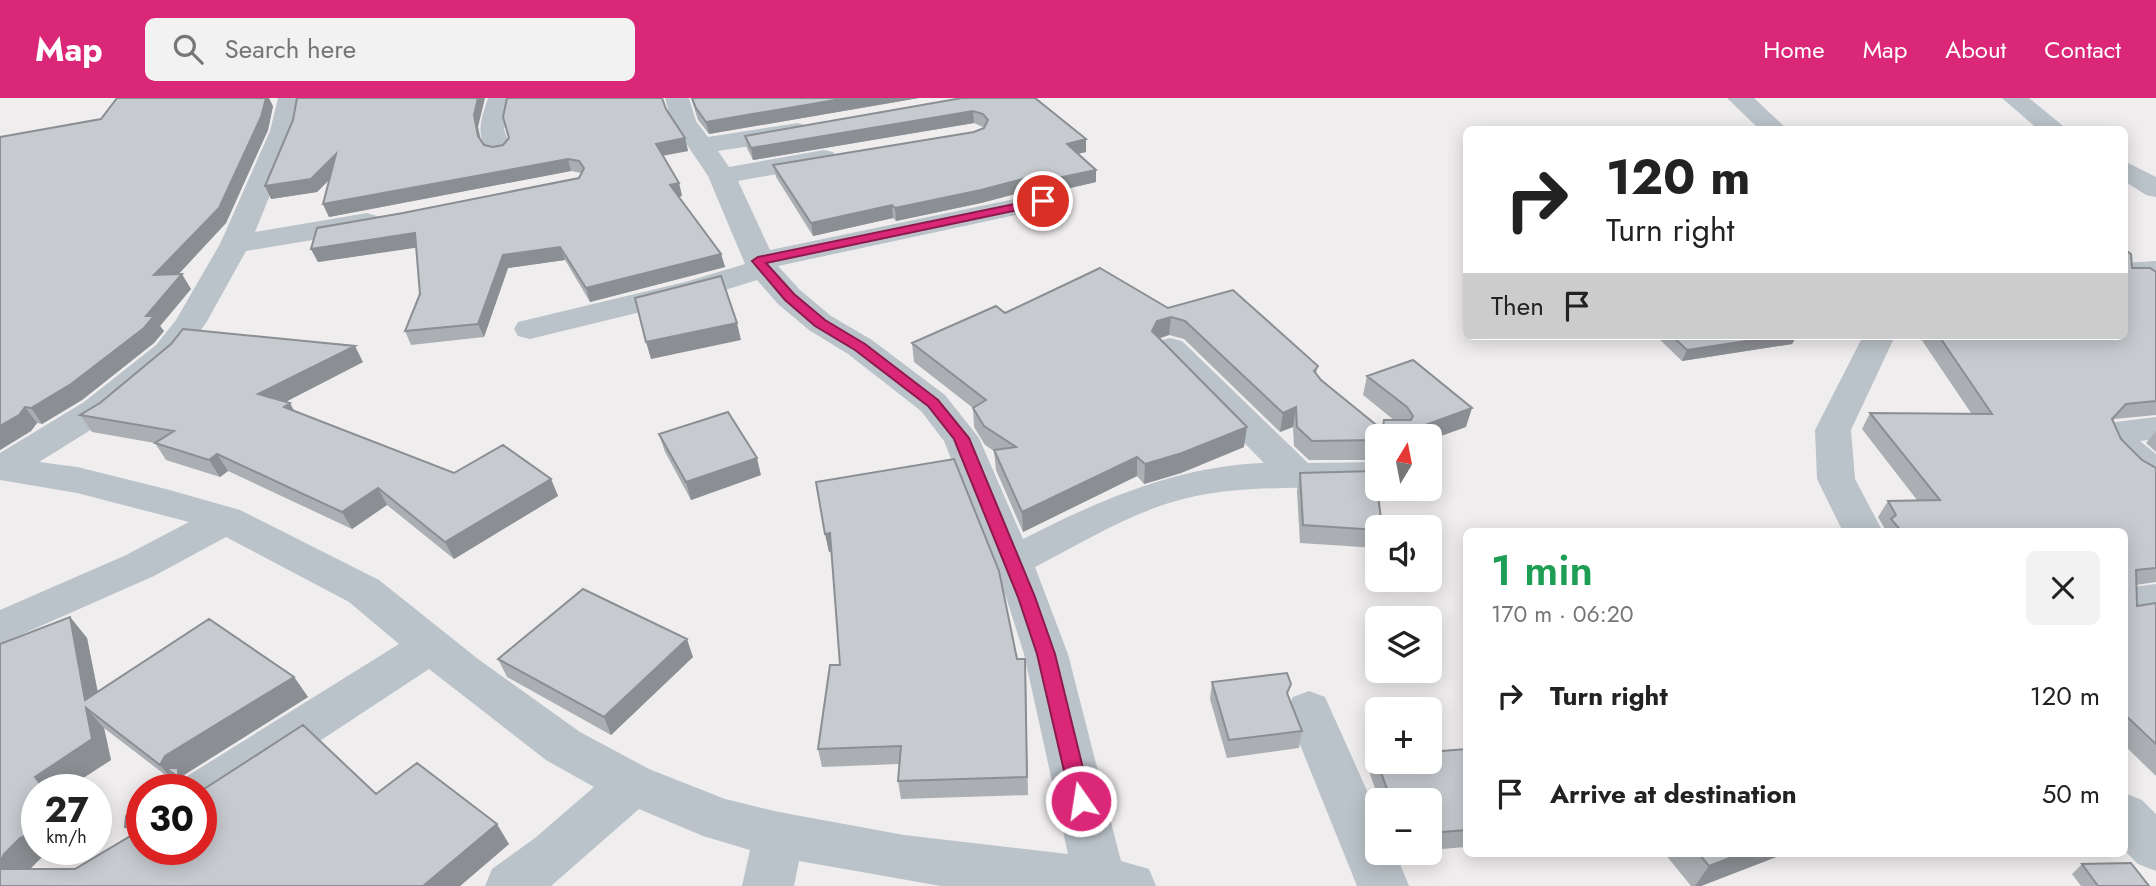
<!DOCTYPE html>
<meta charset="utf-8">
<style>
body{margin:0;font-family:Jost,sans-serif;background:#f2f2f2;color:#222;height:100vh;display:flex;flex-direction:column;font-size:26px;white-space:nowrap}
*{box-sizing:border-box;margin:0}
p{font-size:23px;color:#767676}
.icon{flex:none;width:38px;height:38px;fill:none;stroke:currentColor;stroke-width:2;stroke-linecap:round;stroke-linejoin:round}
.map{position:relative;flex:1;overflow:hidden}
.panel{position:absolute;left:1463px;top:430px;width:665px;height:329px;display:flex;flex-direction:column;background:#fff;border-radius:10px;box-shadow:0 4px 18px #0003}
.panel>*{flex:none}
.banner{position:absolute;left:1463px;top:28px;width:665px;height:214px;border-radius:10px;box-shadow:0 4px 18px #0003;background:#fff;color:#222;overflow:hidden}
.needle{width:46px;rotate:10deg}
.buttons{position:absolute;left:1365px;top:326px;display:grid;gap:14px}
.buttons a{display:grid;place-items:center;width:77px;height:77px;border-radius:10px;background:#fff;box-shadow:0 4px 18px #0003;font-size:35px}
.speed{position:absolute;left:21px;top:676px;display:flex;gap:14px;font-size:35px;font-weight:700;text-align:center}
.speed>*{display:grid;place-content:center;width:91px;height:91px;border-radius:50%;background:#fff;box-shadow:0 4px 18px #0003;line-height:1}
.speed small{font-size:18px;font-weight:400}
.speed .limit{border:10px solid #d22;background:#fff;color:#111}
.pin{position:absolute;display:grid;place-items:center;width:60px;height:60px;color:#fff;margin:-30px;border:4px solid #fff;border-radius:50%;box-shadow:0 2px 7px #0007}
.me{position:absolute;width:77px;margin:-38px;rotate:347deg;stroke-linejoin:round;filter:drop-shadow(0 0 5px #0008)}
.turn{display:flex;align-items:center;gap:24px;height:147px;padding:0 28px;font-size:32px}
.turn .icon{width:91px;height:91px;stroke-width:2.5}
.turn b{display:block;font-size:49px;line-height:60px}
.then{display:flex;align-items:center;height:66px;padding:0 28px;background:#0003;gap:14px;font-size:26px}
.round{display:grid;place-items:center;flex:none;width:74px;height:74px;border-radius:10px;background:#f2f2f2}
.summary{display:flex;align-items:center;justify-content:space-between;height:119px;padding:0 28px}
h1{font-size:42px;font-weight:600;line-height:52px;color:#1e9e55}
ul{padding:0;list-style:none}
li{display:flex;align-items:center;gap:21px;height:98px;padding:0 28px}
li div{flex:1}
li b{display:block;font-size:26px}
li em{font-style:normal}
header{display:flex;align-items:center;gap:42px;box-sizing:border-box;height:98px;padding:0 35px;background:#db2777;color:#fff}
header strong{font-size:33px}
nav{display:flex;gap:38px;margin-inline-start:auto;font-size:24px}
.search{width:490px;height:63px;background:#f2f2f2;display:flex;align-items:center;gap:18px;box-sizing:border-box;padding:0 24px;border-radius:10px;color:#767676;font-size:26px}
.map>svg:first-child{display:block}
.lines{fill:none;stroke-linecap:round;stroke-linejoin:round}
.minor{fill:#bac3c9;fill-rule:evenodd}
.wall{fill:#abafb3}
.shaded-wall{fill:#8b8e92}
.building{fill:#c7cbd0;stroke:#8b8e92;stroke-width:2}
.route{fill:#db2777;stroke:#8e194d;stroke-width:2}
</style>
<header>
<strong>Map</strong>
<div class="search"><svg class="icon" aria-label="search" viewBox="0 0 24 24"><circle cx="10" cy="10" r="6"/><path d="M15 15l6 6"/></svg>Search here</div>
<nav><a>Home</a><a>Map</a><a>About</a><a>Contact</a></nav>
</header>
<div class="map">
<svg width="2156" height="788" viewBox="0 0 2156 788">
<rect width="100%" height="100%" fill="#f0edee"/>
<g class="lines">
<!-- minor -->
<path class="minor" d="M278,0H302L296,33L255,134L367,115L377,118L381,124L377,130L367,133L246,153L206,225L180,261L110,320L39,364L77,369L166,391L240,412L379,482L478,561L580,634L649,671L725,701L779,714L904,737L1068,756L1024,556L1006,499L944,343L921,313L848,256L809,232L778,206L757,182L706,198L530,241L518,238L514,231L518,224L685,184L745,166L708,78L671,23L665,0H689L696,23L708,39L798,25L807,28L811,33L807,38L798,41L718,53L729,69L824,52L833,54L837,60L833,66L738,83L770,152L1043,95L1053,97L1057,103L1053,109L778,168L800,192L831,218L872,242L945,297L979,340L1023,441C1100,402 1177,368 1264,365L1158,257L1153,250L1158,243L1170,240L1182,243L1308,365L1377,364V388C1317,392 1256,386 1196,398C1139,409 1086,443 1035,469L1068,556L1121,763L1149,771L1156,788H941L799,763L794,788H742L750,752L703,738L639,711L551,788H485L492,771L535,740L594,689L546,662L429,571L218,710L201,716V691H178L184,680L399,546L349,504L226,439L154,478L0,546V512L124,458L189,424L77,395L0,382V355L84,304L156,247L176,222L220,146L270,33Z
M488,0H512L504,31L511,51L507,57L498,59L489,57C475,37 481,21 488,0Z
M1727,0H1754L1788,32H1760Z
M2002,0H2029L2068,32H2039Z
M2124,63L2156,79V99L2146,97L2124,83Z
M2156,163V181L2124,183V165Z
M1863,238H1895L1851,332L1855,381L1883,434H1843L1817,381L1815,332Z
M2156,319V341L2140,343L2156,356V389C2133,383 2111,361 2102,339L2115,324Z
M2156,486V518L2124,522V490Z
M1309,593L1325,599L1377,715V754H1395L1409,788H1357L1286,612L1293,599Z
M2124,695L2142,702L2156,716V773L2138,766L2124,752Z"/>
</g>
<!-- wall -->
<path class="wall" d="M691,0H919L709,36L698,22Z
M962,0L1086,41V54L1078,56L1096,84L1053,94L1027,93L981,105L896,123L893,120L813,138L776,79L773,67L974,34L985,30L974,25L753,62L747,50L745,38Z
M273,8L268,32L226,125L178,176L191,191L160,228L164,233L154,245L82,302L42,326L37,325L31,333L0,352V39L101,21Z
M666,11L685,40L688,53L663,58L679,85L682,98L678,99L721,156L725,169L590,204L565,162L508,170L484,239L411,247L405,233L420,196L416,149L318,164L311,151L403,115L579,80L581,75L571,73L329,119L323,106L330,81L317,94L271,101L293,22L478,29L481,42L484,47L493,49Z
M2132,170L2156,174V317L2115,321L2113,323L2121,341L2142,362L2156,370V484L2136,487L2137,508L2156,505V678L2124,647V434H1883L1885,431L1878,419L1888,403L1917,402L1862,331L1870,315H1971L1919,238H2124Z
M1168,210L1318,268L1316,276L1321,282L1380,330H1382L1384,322H1394L1363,297L1367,278L1466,329L1377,338V362H1309L1294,348L1293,329L1280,334L1184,241L1169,237L1159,241L1244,349L1181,375L1144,386L1137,378L1023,434L996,372L994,353L985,347L974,329L973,310L914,264L912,245L1005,215Z
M1656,238H1797L1792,246L1682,263Z
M363,264L285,304L294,313L454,375L551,381L558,398L454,461L387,407L352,431L228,373L220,379L166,362L155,345L92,334L80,317Z
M2156,333V354L2146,345Z
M659,336L761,377L691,402L665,354Z
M1300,375L1377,429V450L1300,445L1297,393Z
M816,384L1017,561L1026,579L1028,697L901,701L898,683L899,666L822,669L818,651L840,567L832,453L829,454Z
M70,519L87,540L98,594L294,579L308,599L184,677L196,691H169L177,686L104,630L111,662L66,691H37V751H68H61L42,759L30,771H75L133,736L125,729L376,696L509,746L460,788H0Z
M693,559L611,637L507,579L498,561Z
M1212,584L1288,599L1302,633L1299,650L1227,660L1210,601Z
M1466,651V749L1430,752V702H1379L1370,676L1375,658Z
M1665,756H1784L1701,788H1691Z
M2082,766L2149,788H2081L2072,776Z"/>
<!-- shaded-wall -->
<path class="shaded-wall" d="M266,0H269L273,8L268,32L226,125L163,193L154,177Z
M478,0H485L478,29L482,51L478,38L474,17Z
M847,0H919L709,36L706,24Z
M973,13L974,25L753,62L751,50Z
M685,40L688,53L659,58L656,46Z
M1086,41V54L1067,58V46Z
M336,56L342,69L317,94L271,101L265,88Z
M568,61L571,73L329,119L323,106Z
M1096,72V84L1053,94V81Z
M1027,80V93L981,105L896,123L895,110Z
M679,85L682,98L673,100L670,87Z
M892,107L893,120L813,138L811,125Z
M415,135L421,149L318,164L311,151Z
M560,149L565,162L508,170L484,239L478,226L503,157Z
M721,156L725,169L590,204L586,190Z
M182,176L191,191L160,228L164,233L154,245L82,302L42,326L31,310L146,218Z
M1171,219L1169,237L1156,241L1152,233L1157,223Z
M737,225L741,242L651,261L646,244Z
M1779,238H1797L1792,246L1682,263L1687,252Z
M355,248L363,264L268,313L258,296Z
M290,305L299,322L284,309Z
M25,309L37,325L31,333L0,352V328Z
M1296,309L1293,329L1280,334L1283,315Z
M1472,310L1466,329L1430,342V338H1395Z
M1247,329L1244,349L1181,375L1144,386L1145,366Z
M217,356L228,373L220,379L209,362Z
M1137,359V378L1023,434L1022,414Z
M757,360L761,377L691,402L686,384Z
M551,381L558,398L454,461L445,444Z
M378,390L387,407L352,431L342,414Z
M830,435L834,453L829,454L825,436Z
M70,519L87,540L103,622L85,602Z
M687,541L693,559L611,637L604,619Z
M294,579L308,599L184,677L196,691H188L178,679L166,670L179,685L177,687L160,667L165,658Z
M86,610L104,630L111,662L66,691H44L35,679Z
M181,684L188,691H181Z
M497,726L509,746L460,788H423Z
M37,733V751H61L42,759L26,775L0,772V765L4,756L20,740Z
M1740,756H1784L1701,788H1695L1709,768Z"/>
<!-- building -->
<path class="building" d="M117,0H266L261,19L219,110L154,177L182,176L146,218H154L144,230L71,286L31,310L25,309L19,317L0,328V39L101,21Z
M297,0H478L474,17L478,38L484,47L493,49L503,47L509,40L503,19L507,0H662L666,11L685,40L656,46L679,85L670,87L721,156L586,190L560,149L503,157L478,226L405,233L420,196L415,135L311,151L317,130L403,115L579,80L584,70L579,63L568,61L323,106L336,56L311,81L265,88L293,22Z
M692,0H847L706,24L696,10Z
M962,0H1035L1086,41L1067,46L1096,72L1053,81L1027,80L981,92L895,110L892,107L811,125L773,67L974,34L984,30L988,22L983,16L973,13L751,50L745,38Z
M2124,151L2131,156L2132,170H2150L2156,174V303L2126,306L2112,321L2121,341L2142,362L2156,370V470L2136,472L2137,508L2156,505V646L2124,616V434H1902L1891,421L1896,417L1888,403L1940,402L1870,315L1992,316L1939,238H2124Z
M1100,170L1168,210L1233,192L1318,268L1314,273L1321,282L1380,330H1383L1384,322H1411L1413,318L1407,309L1367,278L1413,262L1472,310L1395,338H1377V342L1312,343L1297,329L1296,309L1283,315L1185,223L1171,219L1157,223L1152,233L1247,329L1182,355L1145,366L1137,359L1022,414L994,352L1016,349L984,328L973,310L986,302L912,245L996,208L1005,215Z
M721,178L737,225L646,244L635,200Z
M183,231L355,248L258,296L290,305L284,309L454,375L503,347L551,381L445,444L378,390L342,414L217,356L209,362L155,345L174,333L80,317L100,305L171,246Z
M1672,238H1779L1687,252Z
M728,314L757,360L686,384L659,336Z
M954,361L999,473L1017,561H1025L1027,679L898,683L901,648L818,651L830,567H840L830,435L825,436L816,384Z
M1375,373L1382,429H1377V432L1303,427L1300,375Z
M583,491L687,541L604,619L498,561Z
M70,519L85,602L209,521L294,579L165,658L160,667L86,610L92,641L35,679L44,691H37V733L20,740L4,756L0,765V546Z
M1287,575L1291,586L1287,595L1302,633L1229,642L1212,584Z
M303,627L376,696L417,665L497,726L423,788H0V771H75L137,734L136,729H125L126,718L142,708V751H201V693Z
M1466,651V732L1430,735V702H1391L1375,658H1377V663H1430V654Z
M166,670H178V679Z
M181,684V691H169Z
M1699,756H1740L1709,768Z
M2131,765L2149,788H2098L2082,766Z"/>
<!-- route -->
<path class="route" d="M1043,100L1049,103L1047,106L766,165L794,196L825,222L865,246L938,302L969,340L1035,499L1055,556L1091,703L1088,710L1081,712L1074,710L1071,703L1037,556L1018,499L954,341L928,308L855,252L815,228L785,202L752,163L758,159Z"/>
</svg>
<div class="buttons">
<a><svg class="needle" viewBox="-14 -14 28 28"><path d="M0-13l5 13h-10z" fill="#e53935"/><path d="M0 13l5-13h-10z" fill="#767676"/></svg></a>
<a><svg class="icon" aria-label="sound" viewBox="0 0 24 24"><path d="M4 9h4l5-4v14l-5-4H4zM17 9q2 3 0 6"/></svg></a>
<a><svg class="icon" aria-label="layers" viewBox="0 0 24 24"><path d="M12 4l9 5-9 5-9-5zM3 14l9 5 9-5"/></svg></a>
<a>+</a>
<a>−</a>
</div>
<div class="speed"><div>27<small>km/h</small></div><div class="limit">30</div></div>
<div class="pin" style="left:1043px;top:103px;background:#d93025"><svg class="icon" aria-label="arrive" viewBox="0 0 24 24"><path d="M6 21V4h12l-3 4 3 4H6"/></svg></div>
<svg class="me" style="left:1081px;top:703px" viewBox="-20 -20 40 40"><circle r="17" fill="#db2777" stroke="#fff" stroke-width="3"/><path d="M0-11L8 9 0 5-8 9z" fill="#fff"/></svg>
<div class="banner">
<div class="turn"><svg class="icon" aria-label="right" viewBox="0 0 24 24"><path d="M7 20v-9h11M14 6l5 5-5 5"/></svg><div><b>120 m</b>Turn right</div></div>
<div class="then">Then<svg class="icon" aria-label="arrive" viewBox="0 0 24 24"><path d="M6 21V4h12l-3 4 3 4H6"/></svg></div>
</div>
<section class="panel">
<div class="summary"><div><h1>1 min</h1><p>170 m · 06:20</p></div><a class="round"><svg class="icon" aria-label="close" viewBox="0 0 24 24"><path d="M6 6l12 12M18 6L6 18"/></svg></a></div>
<ul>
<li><svg class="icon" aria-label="right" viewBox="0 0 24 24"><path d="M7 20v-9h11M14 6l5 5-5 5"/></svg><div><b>Turn right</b></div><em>120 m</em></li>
<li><svg class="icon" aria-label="arrive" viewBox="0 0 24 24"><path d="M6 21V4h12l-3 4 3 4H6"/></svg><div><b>Arrive at destination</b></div><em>50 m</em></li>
</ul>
</section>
</div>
